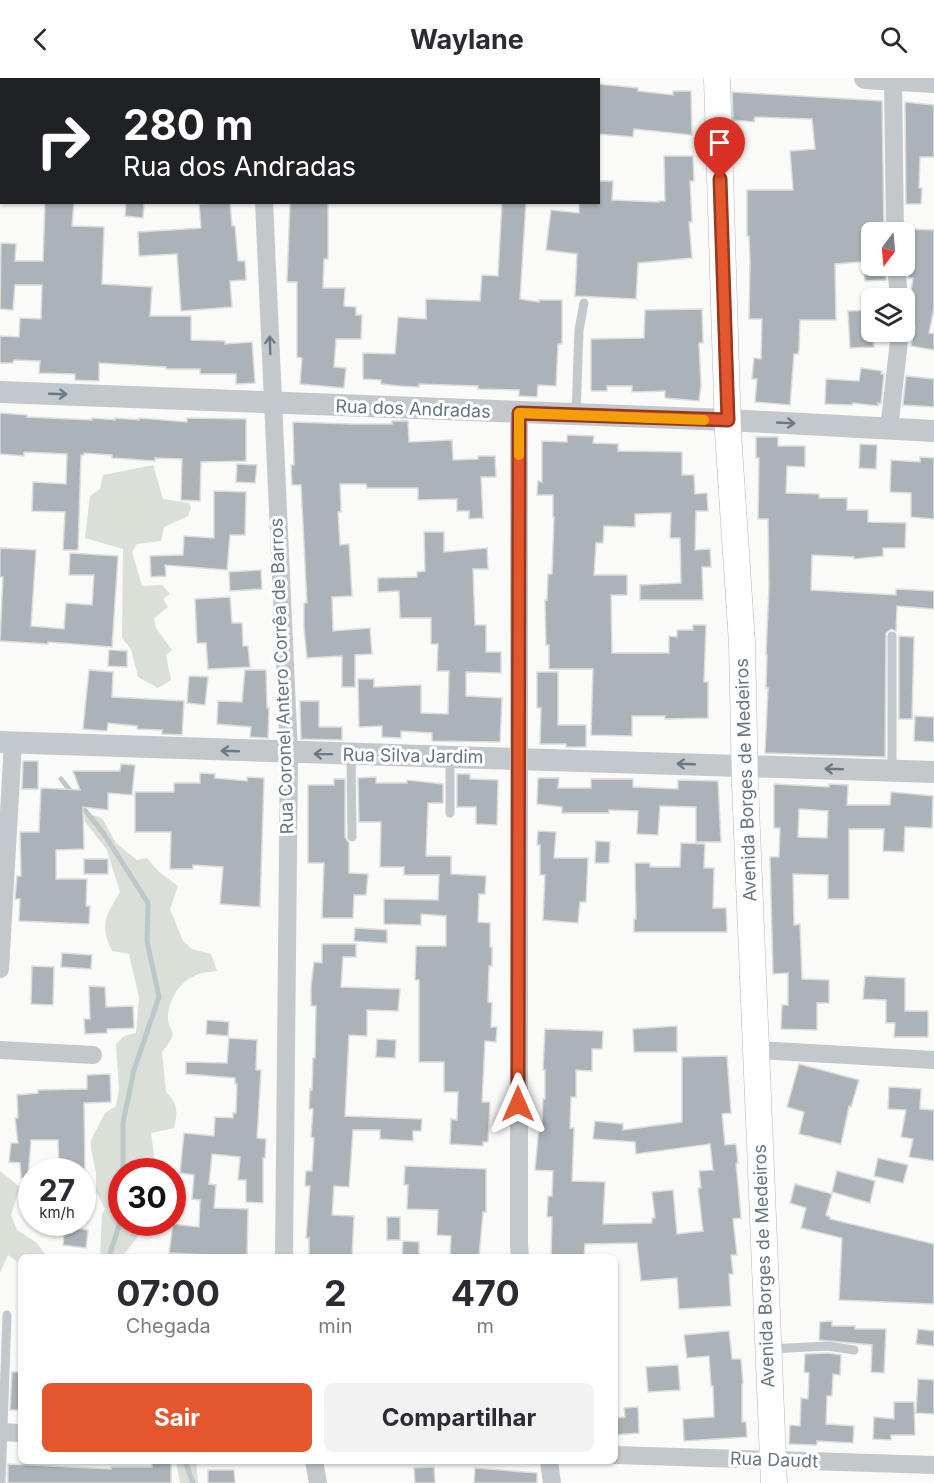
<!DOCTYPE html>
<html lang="pt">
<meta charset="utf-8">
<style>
body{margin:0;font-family:Inter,sans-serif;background:#f2f2f3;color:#2b2b33;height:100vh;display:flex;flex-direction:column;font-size:22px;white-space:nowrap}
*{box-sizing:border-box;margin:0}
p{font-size:20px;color:#7c7c81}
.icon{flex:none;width:33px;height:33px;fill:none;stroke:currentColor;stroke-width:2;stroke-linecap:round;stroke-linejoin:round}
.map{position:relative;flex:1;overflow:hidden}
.sheet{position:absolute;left:18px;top:1176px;width:600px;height:210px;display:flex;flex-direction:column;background:#fff;border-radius:9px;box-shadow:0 2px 4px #0004}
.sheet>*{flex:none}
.guide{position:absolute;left:0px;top:0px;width:600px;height:126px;box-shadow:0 2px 4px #0004;background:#202124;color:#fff;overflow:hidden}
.needle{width:39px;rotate:196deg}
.tools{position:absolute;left:861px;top:144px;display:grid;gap:12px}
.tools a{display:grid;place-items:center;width:54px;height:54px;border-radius:9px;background:#fff;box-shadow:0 2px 4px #0004;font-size:30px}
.speed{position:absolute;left:18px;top:1080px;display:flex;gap:12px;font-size:30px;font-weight:700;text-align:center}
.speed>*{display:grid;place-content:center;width:78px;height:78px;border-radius:50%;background:#fff;box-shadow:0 2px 4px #0004;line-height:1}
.speed small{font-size:15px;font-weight:400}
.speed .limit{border:9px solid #d22;background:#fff;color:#111}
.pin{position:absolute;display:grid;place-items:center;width:51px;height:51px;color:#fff;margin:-62px -26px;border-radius:50% 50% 50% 0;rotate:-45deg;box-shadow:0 0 6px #0007}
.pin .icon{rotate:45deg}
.me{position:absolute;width:66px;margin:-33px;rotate:0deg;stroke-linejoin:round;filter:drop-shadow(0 0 4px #0008)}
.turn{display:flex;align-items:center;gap:21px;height:126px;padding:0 24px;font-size:27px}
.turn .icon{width:78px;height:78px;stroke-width:2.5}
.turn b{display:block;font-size:42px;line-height:51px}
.eta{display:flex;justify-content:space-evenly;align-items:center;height:102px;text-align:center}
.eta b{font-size:36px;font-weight:700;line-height:42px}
.primary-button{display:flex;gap:12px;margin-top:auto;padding:12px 24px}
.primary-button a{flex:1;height:69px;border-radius:9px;background:#e4572e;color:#fff;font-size:24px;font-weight:700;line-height:69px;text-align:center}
.primary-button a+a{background:#f2f2f3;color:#2b2b33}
header{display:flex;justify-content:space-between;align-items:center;height:78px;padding:0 24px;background:#fff;font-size:27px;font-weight:700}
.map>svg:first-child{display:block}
.green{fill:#dadfd7}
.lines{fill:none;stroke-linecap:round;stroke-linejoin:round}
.stream{stroke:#bbc7cb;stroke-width:5}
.building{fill:#aab3b9;stroke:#dcdcda;stroke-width:1.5;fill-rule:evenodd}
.secondary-casing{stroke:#b3babf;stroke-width:27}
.service{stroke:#c3c8cc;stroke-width:9}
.minor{stroke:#c3c8cc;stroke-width:18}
.tertiary{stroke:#c3c8cc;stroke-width:22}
.secondary{stroke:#fff;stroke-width:26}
.oneway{stroke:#6a7a87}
.route-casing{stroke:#94391e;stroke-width:15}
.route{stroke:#e4572e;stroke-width:10}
.slow{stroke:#f59e0b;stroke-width:10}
.labels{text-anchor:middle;stroke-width:6;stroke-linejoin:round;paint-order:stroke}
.street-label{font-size:18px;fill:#657683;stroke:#fff}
</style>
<header><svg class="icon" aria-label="back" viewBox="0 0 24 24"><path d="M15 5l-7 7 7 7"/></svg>Waylane<svg class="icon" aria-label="search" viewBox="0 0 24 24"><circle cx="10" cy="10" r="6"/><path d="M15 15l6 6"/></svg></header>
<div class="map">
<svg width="934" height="1405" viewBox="0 0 934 1405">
<rect width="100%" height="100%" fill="#fafaf8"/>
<!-- green -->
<path class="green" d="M153,387L163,421L189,425L191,430L188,438L164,449L161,463L137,466L132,474L142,508L162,507L170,516L163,521L168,529L154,540L156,550L172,572L166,577L171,602L158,610L138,599L131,571L122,560L123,471L85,460L90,418L100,411L103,397Z
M84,734L102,740L116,765L137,782L147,780L159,794L178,808L170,831L183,863L192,871L211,876L217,893C210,894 200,894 194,898C179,905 170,920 168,936C166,957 183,949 162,974L166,1014C178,1026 178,1034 174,1050L151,1055L156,1093L122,1094V1144L141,1145L139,1157L122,1179H100L102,1136L105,1131L96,1113V1095L91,1071V1062L105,1035L116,1028L119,1011L116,966L124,958L136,955L139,919L129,876L112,873C99,846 106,838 120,814L107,772L85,744Z
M0,1093L20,1109L11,1137L17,1152L37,1165L47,1179H21V1185H19L8,1177L0,1195Z
M176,1383H196L198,1405H180Z"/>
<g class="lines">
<!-- stream -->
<path class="stream" d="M61,701L73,716
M80,726L104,756L148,825L147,863L159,919L134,992L123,1045V1094
M109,1179L120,1144L122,1117
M185,1383L193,1405"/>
</g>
<!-- building -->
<path class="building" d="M598,6L638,10V13L673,17V13H691L692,57L634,51L633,59L598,56Z
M732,14L882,23L884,150L872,151V183L835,186L836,242H800L799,272L798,276H794L790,327L755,324L757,301H752L754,280L761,281L762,241H749L750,184L749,158H747V112H793L790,73L815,71L812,41L755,39L754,44L733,42Z
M905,24L934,27V79H920L919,110H922L921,126H906Z
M664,78H693L694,103H690L692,144H689L692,180L638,185L636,221L575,218L577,176L546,172L551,132L579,135V124H598V103H613L612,122L659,124V123H665Z
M45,124H74L72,148L104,149L102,206L152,209L150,238H191V262L225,263V266L252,264L255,305L236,306V296H200V291H166V289L99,285V303L75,302V296L39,295L40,283L14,282L13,285H0V258L19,259L20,240L41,241L42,207H15L13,232L0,231L1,165L16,166L15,183H43Z
M126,124H144L143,140L125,138Z
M225,124H230L232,148H235L238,183H245L246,202L230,203L232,229L181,233L177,176L139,178L138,154L201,150L199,126Z
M290,124H328V181H324L323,210H345L344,228L356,229V237H362L361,261H336L334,289L346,290L344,310L300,306L302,280L297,279V204H287Z
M502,124H526L520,221L539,224V222H562V266H558L556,308L538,307L537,319L519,318V312L478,311V308L419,306V309L400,308L381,306V302L363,301V275L395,276L398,239L426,241V221L480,223L482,197L498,198Z
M906,151L934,152V230L929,255L934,256V272L911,268L915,249L909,248L914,221L910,220L913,200H908L911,171H904Z
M864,188H885L886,202L865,203Z
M702,231L703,265H699L701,307L699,323L665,320V313L632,314V308H607V313H591V261L644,260L645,232Z
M872,232V257H873L874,269L850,270L848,233Z
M861,290L882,293L881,296H884L881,326L878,325V328L853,325L852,327L825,326L826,301L859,303Z
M906,298L934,301V329L903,327Z
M0,335L27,337V339L92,342V340L115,342V340L139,342V340L187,344V340L246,341V383L201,384L200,423L181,422L182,381L155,380V383L129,381L112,380V377L84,375V377H81L78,472H63L65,434L32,433L33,404L66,406L67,376L24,374V378L0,376Z
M392,343H408L409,364L452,362L453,382L478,381V378H495L496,399H481L483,440L469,441V433H457V421L418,422V410H367L366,406H340L341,434H338L340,467L349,466L352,518L332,519L333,553L370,550L372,576L355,577V609H342V578L307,580L304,550V525H307L301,407H292L291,387H294L293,344L352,346H392Z
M567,357L594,358L593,365L618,366V373L682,374V397H694L695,416L707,415L708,433H696L695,472L710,471L711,489H702L703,522H640V507L681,505L680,460H670L671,435L635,436V449L604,448L603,465H596L594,497H627V517H611L612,575H669V558L677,559V552H693V547H706L704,604H708V640L665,641V638H632V658L591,657L593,591H549V567H546L545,522H547L548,496H552L554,439H553V417H537L538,403L542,404V363L567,364Z
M756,359H778V368H805V389L787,388L786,415L819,416V420H847V432H868V444L906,445L905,470H883V478L854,481V479L812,477L811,512L896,517V511L934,513V531L897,528L896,553L891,551L886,555L885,679L765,675L768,610H766L767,577H766L769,508L768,441H758L759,380H756Z
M860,366L877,367L876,391L859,390Z
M920,379L934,380V441L911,439V415L890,414L891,382L920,384Z
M237,386L257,387L255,405L236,404Z
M214,413L246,414L245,457H230L227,492L165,487L166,498L151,499L150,478L183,477L184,458L214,460Z
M424,454H444V474L487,470L488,491H473L475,547H486V574H501V595L466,594V618L502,620L500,664L432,663V655L401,653V660L382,659V648L359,649L358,601H374V609L421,607V635L448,636L449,593H437L438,566H431V540H400L399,513L378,514V500L417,499V494L425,493Z
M0,470L36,472L31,548L64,551L66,525L92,527L94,497H69L70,475L118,478L112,569L48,564V566L0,563L3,499H0Z
M261,492L262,511L230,513L229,494Z
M230,519L232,545H242L243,568H248L250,589L208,591L206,565H197L195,521Z
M899,558L914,559L912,641H899Z
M109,572L127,573V589L108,588Z
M89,592L113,594L112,619L184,623L182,657L162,656V652L137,651V648L108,645L107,653L83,651Z
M245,592H266L267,630H269L268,660L250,659L251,649L217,646L218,623L242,624Z
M537,594H558V647H586V669H566V666H540L541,630H537Z
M189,598L208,599L205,627L187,625Z
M300,623H319V649H342V662L301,661Z
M915,638L934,639V664L914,663Z
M23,683H38V711H22Z
M121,686L135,687L132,717L108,715V732L83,729L84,771L56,772V801H87L86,828H90L89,846L19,843L20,821H15L17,798H21L20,754H39L41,710L80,712L73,693H120Z
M200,695L215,696V700L247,703V699L264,700L260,829L220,826L223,789L193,787V791H170L171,754H135V714H174V705H200Z
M457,696H470V701L498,702L497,747L476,746V729H457Z
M376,699V705H407V702L443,706V725H428L426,778H451V796L486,798L485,816H479L478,844L490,845V869H492V888H489L488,924L492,925L491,949H497L496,964L485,963L482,1024H490L488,1064H483V1068L450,1066L451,1041L457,1042L458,1014H444V984H419V902H415L416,868H446V838L421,836V847L384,846V821L438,822L439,797H404V789H380L381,744H359L358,700Z
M538,700H559L558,710H591V701H633V709L678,711V702L718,703L721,764H696V729L660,728L658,757L637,756L638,733L609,732V735H562V729L537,726Z
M334,701H345V759L349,765V795L368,796L366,817H354L353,840H322L324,785H308V707H334Z
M774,706L829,709V706L848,707L847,727H890L891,714L933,718L932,750L905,749L904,774L883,773L884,751H849V821H828V797L793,796L794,847L800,846L802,901L829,902V925H817V952L781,951L782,927H788V895L773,896L770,779H779L780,750H774ZM799,731L828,733L827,760L798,759Z
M538,753L556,754L554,780H588L586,824H580L578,845L543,842L545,797H540V767H537Z
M596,763L610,764L609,785H595Z
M681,765L705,766L704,790H714L713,830H726L727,854H634V841H636L635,785H650V789H680Z
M84,781H108V796H84Z
M355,850L387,852V865L354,863Z
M322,866H356V879H343L341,909L400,911L398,933L367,932V958L349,957L345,1038L422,1041L421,1053H413V1063L380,1061V1052H353L349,1109L334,1108L332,1137L354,1138L352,1179H309V1160H306L310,1108H305L306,1093H312L314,1060L311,1059L313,1031H309L310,1011L312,1012L313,980H315L316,928H311V908L314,884L322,885Z
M62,875L92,877L91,891L61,889Z
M32,888L54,889L53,927L31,926Z
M865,898L905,900V933H928V959H894L895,945H886V922L863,921Z
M89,908L105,909L106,929L133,928L134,950L107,951V955L85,956L84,941H90Z
M207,942L229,944L228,958L206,956Z
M677,948V974H634L633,951Z
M545,951L603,953L602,971H592V993L576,992V1019H571L570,1050H574L572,1103L605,1104L603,1146L652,1145V1140H655L652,1114L673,1112L677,1156L703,1153L698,1110H701L699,1093L713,1092L710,1066L636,1076L635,1064L593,1061L595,1043L623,1046V1052L682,1044V979L727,978L731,1035L722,1036L725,1067L736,1066L738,1085H736L741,1140L733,1141L737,1177H731L733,1196H729L731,1228L679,1231L677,1200L641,1203L637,1165L585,1166L584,1179H551L552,1139H547L548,1118H552L553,1093L535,1092L539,1048H542L543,1021H545V992H543Z
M229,960L257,962L256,992H261L257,1060L266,1061L265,1080H263V1125L246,1124V1102H238L240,1079L212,1076L209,1106L216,1107L214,1130L248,1131L247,1179H209V1177L169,1175L173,1146L199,1149L200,1122L192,1121L194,1097L180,1095L184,1055L214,1058L215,1039L233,1040V1035H236L237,1006H235V1000L186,996V984L227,985Z
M377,961L396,962L395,980L376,979Z
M799,986L859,1002L851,1029L849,1028L841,1066L799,1056L804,1034L787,1029Z
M110,996L111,1024L84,1025L85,1094H59L58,1062H31L28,1099L21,1100L20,1085L9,1084L11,1065H18L15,1040H18L17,1017L38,1015V1012L87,1011V997Z
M889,1009L921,1011L920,1031L934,1032V1083L909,1079L913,1061L901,1059L906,1032L888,1031Z
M878,1080L908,1087L903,1105L874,1098Z
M405,1088L486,1091V1134H483L479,1179H450L451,1158L437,1157L438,1132L407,1131L408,1107H404Z
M837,1093L875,1103L870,1125L832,1114Z
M795,1106L832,1116L826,1137L830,1139V1141L934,1166V1226L839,1222L842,1160L801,1150L806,1130L790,1125Z
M387,1139H400V1162H387Z
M65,1149L88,1152L86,1170L63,1167Z
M403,1163L419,1164V1179H402Z
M832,1243V1248H855V1251H886L884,1295L871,1294L872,1267L819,1262L820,1244Z
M918,1251L934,1253V1268L916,1266Z
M729,1253L732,1281H741L743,1305L742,1306V1344H746L747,1359L684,1363L683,1341L714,1339L713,1308H711L709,1278L687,1280L684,1257Z
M828,1275L841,1277L840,1297L833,1296L832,1318H827L826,1346L854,1348L853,1365L817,1363V1367L789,1366L790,1347L800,1348L801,1320L808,1321L809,1295L804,1294L805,1276Z
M678,1287L680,1312L648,1314L646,1289Z
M12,1294H21V1332H10Z
M918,1301L934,1302V1336L916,1335Z
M894,1324H914L915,1357H891V1362L873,1361L874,1339L894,1341Z
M638,1329L639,1355L615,1357V1340L625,1339L624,1330Z
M152,1383H171V1405H8V1386L111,1391V1389H152Z
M434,1389L435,1405H415L414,1390Z
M475,1390L537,1395V1405H474Z
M208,1392H234L235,1405H208Z"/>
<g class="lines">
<defs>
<path id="secondary" d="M717,0L728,355L742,565L745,706L774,1405"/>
</defs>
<!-- secondary casing -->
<use href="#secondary" class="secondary-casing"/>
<!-- service -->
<path class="service" d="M576,336L579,252L584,225
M351,676L352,759
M450,678V735
M892,693V558
M769,1271L828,1268L854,1272
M1,1405L7,1237"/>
<!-- minor -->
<path class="minor" d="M259,0V2
M893,1L895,154
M264,124L289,675L284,1179
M896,188L899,220
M519,335V1167L520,1179
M889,351L900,254
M0,891L13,665
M0,972L93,977
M756,972L934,982
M0,1354L21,1355
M615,1377L934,1387
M314,1383L318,1405
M549,1383L552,1405"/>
<!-- tertiary -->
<path class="tertiary" d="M865,0L934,4
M0,314L728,342L934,353
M0,664C311,676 623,683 934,694"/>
<!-- secondary -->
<use href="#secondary" class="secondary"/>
</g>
<!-- one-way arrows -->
<defs><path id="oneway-shaft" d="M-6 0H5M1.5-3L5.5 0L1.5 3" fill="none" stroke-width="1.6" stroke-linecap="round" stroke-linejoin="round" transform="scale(1.5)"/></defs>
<g class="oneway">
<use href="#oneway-shaft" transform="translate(270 267) rotate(-92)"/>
<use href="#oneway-shaft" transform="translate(58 316) rotate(2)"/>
<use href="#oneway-shaft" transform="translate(786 345) rotate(3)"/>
<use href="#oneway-shaft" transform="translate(230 673) rotate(-178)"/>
<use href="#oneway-shaft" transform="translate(323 676) rotate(-179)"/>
<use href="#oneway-shaft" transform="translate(686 686) rotate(-178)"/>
<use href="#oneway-shaft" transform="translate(834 691) rotate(-178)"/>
</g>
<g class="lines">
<defs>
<path id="route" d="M518,1026L519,335L728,342L720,101"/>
</defs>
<!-- route casing -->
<use href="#route" class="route-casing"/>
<!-- route -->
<use href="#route" class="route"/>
<!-- slow -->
<path class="slow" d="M519,377V335L704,342"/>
</g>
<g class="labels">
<!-- street labels -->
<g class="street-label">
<text transform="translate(413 331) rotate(2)" y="6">Rua dos Andradas</text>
<text transform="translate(282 598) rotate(-92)" y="6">Rua Coronel Antero Corrêa de Barros</text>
<text transform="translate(413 678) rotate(1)" y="6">Rua Silva Jardim</text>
<text transform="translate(746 702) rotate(-92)" y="6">Avenida Borges de Medeiros</text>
<text transform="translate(764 1188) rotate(-92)" y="6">Avenida Borges de Medeiros</text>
<text transform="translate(774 1382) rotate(2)" y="6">Rua Daudt</text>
</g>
</g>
</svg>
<div class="tools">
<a><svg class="needle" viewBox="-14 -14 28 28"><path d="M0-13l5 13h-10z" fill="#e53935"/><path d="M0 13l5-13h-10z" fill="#7c7c81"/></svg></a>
<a><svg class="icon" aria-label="layers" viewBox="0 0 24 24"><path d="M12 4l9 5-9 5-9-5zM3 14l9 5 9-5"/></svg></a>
</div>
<div class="speed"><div>27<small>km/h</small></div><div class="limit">30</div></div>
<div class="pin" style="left:720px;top:101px;background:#d93025"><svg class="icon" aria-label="arrive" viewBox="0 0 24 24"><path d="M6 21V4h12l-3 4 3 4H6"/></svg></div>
<svg class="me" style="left:518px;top:1026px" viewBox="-20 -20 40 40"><path d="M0-17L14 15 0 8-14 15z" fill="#e4572e" stroke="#fff" stroke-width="4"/></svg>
<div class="guide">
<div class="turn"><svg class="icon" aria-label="right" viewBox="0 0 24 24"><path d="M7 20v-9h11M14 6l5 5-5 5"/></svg><div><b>280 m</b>Rua dos Andradas</div></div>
</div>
<section class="sheet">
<div class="eta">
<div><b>07:00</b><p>Chegada</p></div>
<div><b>2</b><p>min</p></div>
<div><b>470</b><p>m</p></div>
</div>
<div class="primary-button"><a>Sair</a><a>Compartilhar</a></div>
</section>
</div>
